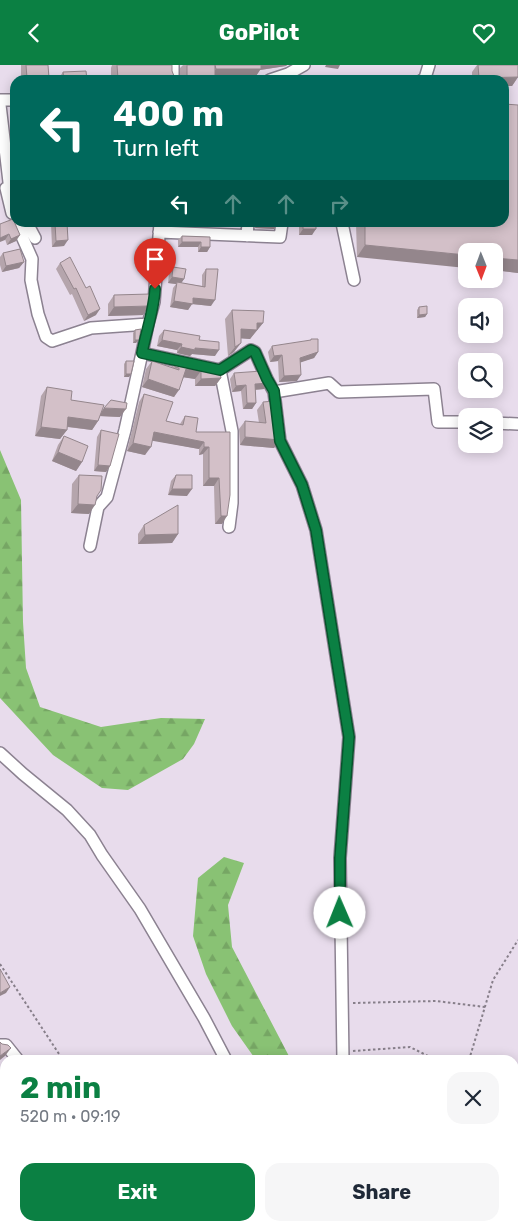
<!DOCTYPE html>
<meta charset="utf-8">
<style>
body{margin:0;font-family:Rubik,sans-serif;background:#f6f6f7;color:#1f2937;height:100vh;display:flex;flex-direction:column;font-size:19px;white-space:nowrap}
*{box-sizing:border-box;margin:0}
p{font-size:16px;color:#747a83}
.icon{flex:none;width:28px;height:28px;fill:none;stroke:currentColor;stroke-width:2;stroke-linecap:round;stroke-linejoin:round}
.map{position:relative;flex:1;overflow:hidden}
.side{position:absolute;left:0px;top:990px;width:519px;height:176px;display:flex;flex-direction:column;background:#fff;border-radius:15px 15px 0 0;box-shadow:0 2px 12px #0003}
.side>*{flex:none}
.hud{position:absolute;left:10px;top:10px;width:499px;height:152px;border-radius:15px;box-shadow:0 2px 12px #0003;background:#00695c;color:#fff;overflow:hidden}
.needle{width:32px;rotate:179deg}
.tools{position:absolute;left:458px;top:178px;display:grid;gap:10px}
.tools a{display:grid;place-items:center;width:45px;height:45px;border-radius:10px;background:#fff;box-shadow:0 2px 12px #0003;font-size:25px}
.pin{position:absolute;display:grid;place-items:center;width:42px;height:42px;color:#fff;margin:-51px -21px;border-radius:50% 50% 50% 0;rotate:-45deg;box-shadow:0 0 5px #0007}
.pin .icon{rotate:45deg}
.me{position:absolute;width:55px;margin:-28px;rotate:359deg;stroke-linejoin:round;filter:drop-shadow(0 0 4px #0008)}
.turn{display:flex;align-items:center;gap:18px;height:105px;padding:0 20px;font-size:22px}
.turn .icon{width:65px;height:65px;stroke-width:2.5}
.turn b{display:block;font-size:35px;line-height:42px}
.lanes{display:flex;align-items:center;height:48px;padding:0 20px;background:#0003;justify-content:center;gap:25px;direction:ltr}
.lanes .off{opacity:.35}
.round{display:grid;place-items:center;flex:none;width:52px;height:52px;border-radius:15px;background:#f6f6f7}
.head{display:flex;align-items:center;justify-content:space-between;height:85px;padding:0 20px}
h1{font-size:30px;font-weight:700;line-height:38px;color:#0b8043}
.button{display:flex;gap:10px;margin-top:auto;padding:10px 20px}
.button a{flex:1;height:58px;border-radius:15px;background:#0b8043;color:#fff;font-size:20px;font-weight:700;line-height:58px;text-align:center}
.button a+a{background:#f6f6f7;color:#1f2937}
header{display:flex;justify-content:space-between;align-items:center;height:65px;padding:0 20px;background:#0b8043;color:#fff;font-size:22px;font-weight:700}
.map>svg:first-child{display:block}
.forest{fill:url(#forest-firs)}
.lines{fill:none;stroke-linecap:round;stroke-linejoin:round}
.street-casing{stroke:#8c8291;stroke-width:14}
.path{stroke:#877f8a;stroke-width:2;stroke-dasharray:2.5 2.5;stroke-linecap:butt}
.street{stroke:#fff;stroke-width:11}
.wall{fill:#b5a5ac}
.shaded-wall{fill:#94868c}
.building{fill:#d3c0c8;stroke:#94868c}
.route-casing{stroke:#07532c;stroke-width:12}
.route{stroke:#0b8043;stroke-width:9}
</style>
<header><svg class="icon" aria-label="back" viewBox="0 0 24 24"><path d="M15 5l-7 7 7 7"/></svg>GoPilot<svg class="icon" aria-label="heart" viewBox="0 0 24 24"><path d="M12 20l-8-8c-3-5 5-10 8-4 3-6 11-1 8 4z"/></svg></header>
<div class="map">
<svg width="518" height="1166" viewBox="0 0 518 1166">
<defs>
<pattern id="forest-firs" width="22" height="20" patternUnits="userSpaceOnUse" patternTransform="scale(1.25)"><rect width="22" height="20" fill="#89c274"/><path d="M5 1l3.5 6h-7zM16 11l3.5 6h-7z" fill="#76a664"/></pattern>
</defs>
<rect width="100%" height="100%" fill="#e8dcec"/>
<!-- forest -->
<path class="forest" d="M0,385L21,435L23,557L26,603L40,642L101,662L161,653L205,654L194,679L183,694L128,725L102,723L53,690L0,633Z
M224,792L244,798L228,840L232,882L291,995H256L232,961L206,909L193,871L198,813Z
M514,1063L518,1065V1161L509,1166H440L442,1161H514Z"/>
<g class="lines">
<defs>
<path id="street" d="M173,15V0
M270,15L288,9L304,0
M422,15L425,13L429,0
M0,35H15
M0,40L9,117L15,132
M6,123L12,148
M16,158L32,194L31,215L38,249L46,272L52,276L91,263L148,259
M27,158L35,173
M160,158L154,237L148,259L142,288L220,305L251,285L255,287L267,314L274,327L280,376L302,420L316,465L349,672L340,793L343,995
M342,158L354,215
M159,167L280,172L282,158
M247,171L248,158
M220,305L232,366V438L229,462
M274,327L329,318L339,327L434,324L438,357H466
M494,358L518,359
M90,481L98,442L107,432L125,365L142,288
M0,688L23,709L67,745L90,770L102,790L140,844L204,953L226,995
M0,980H6L18,995
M158,1161L161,1166
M295,1166V1161"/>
</defs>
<!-- street casing -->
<use href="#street" class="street-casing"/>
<!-- path -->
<path class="path" d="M0,899L63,995
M353,938L436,936L485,942
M353,986L410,982L430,992
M428,995L433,991L444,995
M469,995L493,915L518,875
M514,1025L518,1027
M136,1161V1166"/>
<!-- street -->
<use href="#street" class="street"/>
</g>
<!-- wall -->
<path class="wall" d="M21,0H48L47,15H21Z
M112,0H172V6L174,11L171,15H111V3Z
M183,0H287L286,1L260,5L256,11H215L213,15H180V3Z
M477,0H518V12L512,21H504V15H472V7Z
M63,7L87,15H59V13Z
M518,40V208L494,205V186L357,192L356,158H504Z
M51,158H67L64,181L52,182Z
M219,158H243L240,162H220Z
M255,158H278L274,164L255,163Z
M299,158H316L312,170H299Z
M0,159L16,176L7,180Z
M182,171L210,172V182L207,187H198V182H178V175Z
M3,188L24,197L19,203L2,207L0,200V192Z
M60,198L96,250L84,256L72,229L70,230L56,204Z
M173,202L184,214L181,218L202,221V210L206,204L211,241L192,239L188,245L170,242L173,223L176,219L168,218L169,208Z
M114,230L143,250L108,251V239Z
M419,242L427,249L425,252L417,253V245Z
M232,245L263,258L250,274L241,273L234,287L228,291L225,254Z
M135,265L136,278H133V268Z
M164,265L199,275L215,291L192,289L190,291L177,288V285L157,281L159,271Z
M272,281L318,287L314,293L300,297L297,316L279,317L278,296L270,297L268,287Z
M180,295L221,313L215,321H195V314L184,312L174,332L142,322L146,304L152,296L172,303L175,298H178Z
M126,296L131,309L129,312H124V299Z
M234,308L264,324L255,325L256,338L252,344H243L241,326L232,327L230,314Z
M47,322L71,335L102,346L104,343L120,352L100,351L98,356L92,365L67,362V365L60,374L35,371L41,331Z
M144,329L166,356L180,359L185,351L196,367H230L222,459H215L214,421H203V389L199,390V384L152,375L145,390L127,386L139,337Z
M263,337L280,375L274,383L240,380L239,364L245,356L259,358L257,345Z
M101,365L110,401L106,407L94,406L97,372Z
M64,371L82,397L76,406L52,396L58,380Z
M79,410L97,431L89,449L71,448L72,419Z
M176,410L187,431L168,430L171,416Z
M144,460L178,469L172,478L138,479V469Z
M4,1022H5V1078L0,1080V1058L3,1057L0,1040V1027Z"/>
<!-- shaded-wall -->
<path class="shaded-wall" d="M259,0H287L286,1L260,5L256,11H211L216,4Z
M326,0H340L338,4L325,2Z
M174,11L171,15H117L118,14Z
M187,12H215L213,15H184Z
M518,12L512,21H504V15H477L479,13Z
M27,13H49L47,15H25Z
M223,158H243L240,162H220Z
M259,158H278L274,164L255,163Z
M303,164H316L312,170H299Z
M9,169L5,175L0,177V173Z
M20,170L16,176L7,180L11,174Z
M68,175L64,181L52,182L56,176Z
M182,177H201L198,182H178Z
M365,180L466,190V203L357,192Z
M201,182H210L207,187H198Z
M494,193L518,195V208L494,205Z
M24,197L19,203L2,207L6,201Z
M172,212L184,214L180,220L177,217L176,219L168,218Z
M193,233L215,235L211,241L192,239L188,245L170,242L174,236Z
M149,241L143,250L108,251L114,242Z
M100,244L96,250L84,256L88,250Z
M427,249L425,252L417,253L419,250Z
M257,258H263L250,274L235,273L241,264Z
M135,275H139L136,278H133Z
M162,275L182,279L177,285L157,281Z
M241,278L234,287L228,291L235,282Z
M181,282L195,283L219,285L215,291L192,289L190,291L177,288Z
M318,287L314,293L296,299L300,293Z
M282,290L278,296L270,297L274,291Z
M186,304L201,306L195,314L181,312Z
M126,309H131L129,312H124Z
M301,310L297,316L279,317L284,311Z
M221,313L215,321H195L201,314Z
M148,314L179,325L174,332L142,322Z
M268,318L264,324L251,325L255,319Z
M246,320L241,326L232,327L236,321Z
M247,338H256L252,344H243Z
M104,343L126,344L120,352L99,351Z
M68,352L98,356L92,365L62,361Z
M41,362L67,365L60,374L35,371Z
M154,367L204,377L199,384L148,375Z
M245,372L280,375L274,383L240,380Z
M133,378L151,382L145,390L127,386Z
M204,382H209L203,389L199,390Z
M58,387L82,397L76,406L52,396Z
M98,400L110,401L106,407L94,406Z
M209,413H219L214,421H203Z
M172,424H192L187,431L168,430Z
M78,439L95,440L89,449L71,448Z
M221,451H227L222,459H215Z
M178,469L172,478L138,479L145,470Z
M10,922L6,928L0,931V928Z
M11,983L5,991L0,995V991Z
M5,1072V1078L0,1080V1074Z
M0,1150H5V1157H0Z"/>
<!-- building -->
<path class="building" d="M26,0H48L49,13H27Z
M117,0H172V6L174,11L118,14Z
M187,0H215V12H187Z
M215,0H261V4H216Z
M478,0H518V12L479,13Z
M86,6L87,15H64L63,7Z
M504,39L518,40V195L494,193V186H466V190L365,180V158H504Z
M13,154L20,170L11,174L9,169L0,173V159Z
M55,158H67L68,175L56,176Z
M303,158H316V164H303Z
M182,171L210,172V182H201V177H182Z
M20,184L24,197L6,201L3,188Z
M70,192L86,223L90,221L100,244L88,250L76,223L74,224L60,198Z
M173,202L186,204L184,214L172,212Z
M206,204H218L215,235L193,233V239L174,236L177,217L205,222Z
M150,229L149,241L114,242V230Z
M427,241V249L419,250V242Z
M232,245L264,246L263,258H257V265L241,264V278L235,282Z
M141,264L139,275H135V265Z
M164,265L200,271L199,275L219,277V285L195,283V285L181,282L182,279L162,275Z
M311,274H318V287L300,293L301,310L284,311L282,290L274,291L272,281L311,275Z
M180,295L219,304L221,313L201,314V306L186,304L179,325L148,314L152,296L179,305V303L175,302V298H180Z
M126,296H134L131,309H126Z
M262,306L268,318L255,319L256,338H247L246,320L236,321L234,308Z
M47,322L72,326L71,335L104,340L98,356L68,352L67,365L41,362Z
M144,329L173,337L166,356L183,360L185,351L198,353L196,367H230V430L227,451H221L219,413H209V382H204V377L154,367L151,382L133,378Z
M111,335L127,338L126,344L104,343Z
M274,336L280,375L245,372V356L266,358L263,337Z
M101,365L119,369L110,401L98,400Z
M64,371L88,381L82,397L58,387Z
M79,410L102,411L101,425L97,431L95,440L78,439Z
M176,410H192V424H172Z
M178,440V469L145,470L144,460Z
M0,904L10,922L0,928Z
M0,977L2,979L8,980L11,983L0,991Z
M5,1057V1072L0,1073V1058Z
M0,1125H5V1150H0Z"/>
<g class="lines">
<defs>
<path id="route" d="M155,224C154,245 146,267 142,288L220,305L251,285L255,287L267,314L274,326L280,376L302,420L316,465L349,672L340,793V848"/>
</defs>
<!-- route casing -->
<use href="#route" class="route-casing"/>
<!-- route -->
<use href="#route" class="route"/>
</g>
</svg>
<div class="tools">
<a><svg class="needle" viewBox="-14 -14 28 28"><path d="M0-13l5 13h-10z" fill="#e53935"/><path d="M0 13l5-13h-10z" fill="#747a83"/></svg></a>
<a><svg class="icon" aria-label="sound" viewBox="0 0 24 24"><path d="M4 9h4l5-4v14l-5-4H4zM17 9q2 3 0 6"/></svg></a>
<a><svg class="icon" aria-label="search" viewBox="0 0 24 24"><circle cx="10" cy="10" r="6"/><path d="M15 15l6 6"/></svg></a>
<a><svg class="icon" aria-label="layers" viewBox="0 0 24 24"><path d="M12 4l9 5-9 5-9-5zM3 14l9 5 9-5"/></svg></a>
</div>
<div class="pin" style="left:155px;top:224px;background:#d93025"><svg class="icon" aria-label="arrive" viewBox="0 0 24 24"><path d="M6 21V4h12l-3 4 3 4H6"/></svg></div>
<svg class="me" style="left:340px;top:848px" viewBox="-20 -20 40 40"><circle r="19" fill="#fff"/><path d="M0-13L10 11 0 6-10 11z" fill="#0b8043"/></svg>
<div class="hud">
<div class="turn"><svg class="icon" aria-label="left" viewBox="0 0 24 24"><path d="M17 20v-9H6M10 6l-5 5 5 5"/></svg><div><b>400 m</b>Turn left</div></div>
<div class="lanes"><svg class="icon" aria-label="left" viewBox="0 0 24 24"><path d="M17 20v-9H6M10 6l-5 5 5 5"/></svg><svg class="icon off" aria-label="ahead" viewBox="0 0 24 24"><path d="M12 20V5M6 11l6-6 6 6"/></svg><svg class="icon off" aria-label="ahead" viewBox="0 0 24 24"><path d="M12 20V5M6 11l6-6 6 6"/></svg><svg class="icon off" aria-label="right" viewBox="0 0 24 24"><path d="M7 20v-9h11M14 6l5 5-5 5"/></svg></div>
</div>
<section class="side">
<div class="head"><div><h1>2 min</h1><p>520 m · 09:19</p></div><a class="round"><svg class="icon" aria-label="close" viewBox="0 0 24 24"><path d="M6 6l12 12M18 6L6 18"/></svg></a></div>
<div class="button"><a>Exit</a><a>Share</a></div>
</section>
</div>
